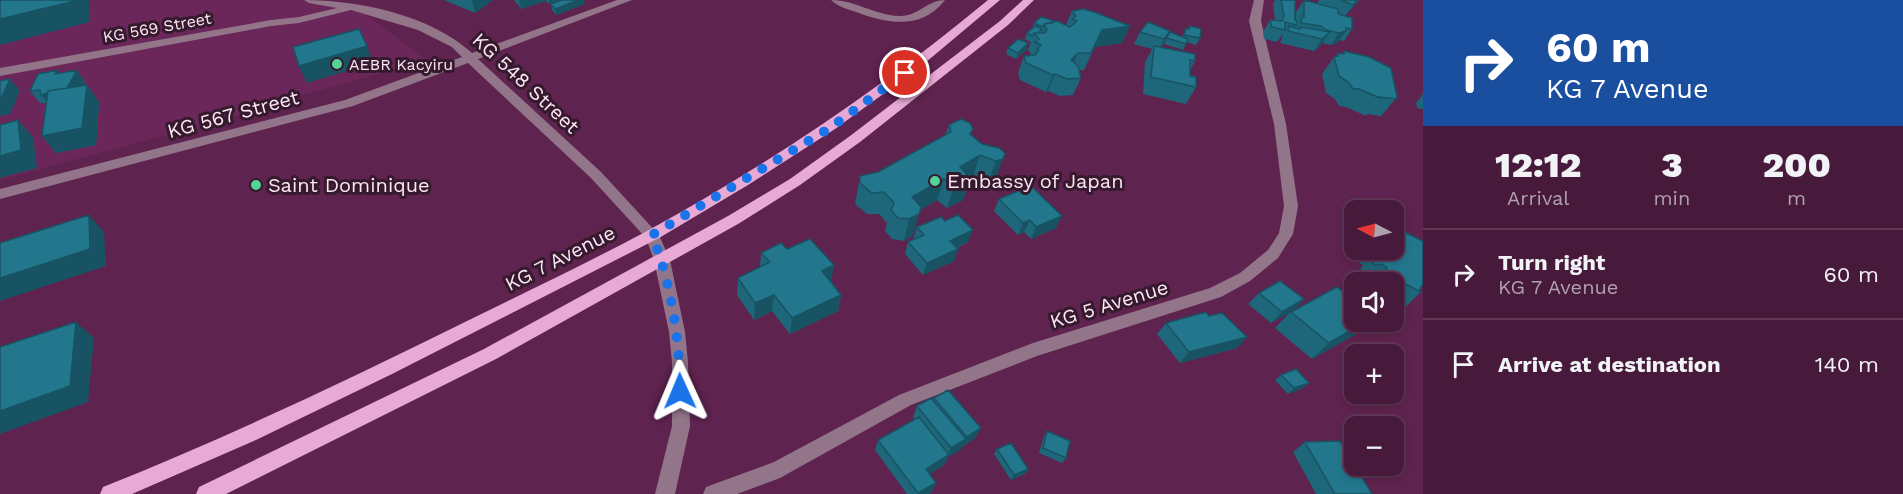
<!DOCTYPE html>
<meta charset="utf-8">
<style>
body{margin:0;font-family:"Work Sans",sans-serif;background:#512746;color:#f1f3f6;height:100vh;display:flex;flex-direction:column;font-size:22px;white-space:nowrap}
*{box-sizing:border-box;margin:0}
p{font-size:20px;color:#b0a1af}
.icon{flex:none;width:33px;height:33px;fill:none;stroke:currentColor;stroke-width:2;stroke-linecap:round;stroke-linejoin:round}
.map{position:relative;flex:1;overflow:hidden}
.sheet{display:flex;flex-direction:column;background:#471a3b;width:480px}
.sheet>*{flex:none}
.banner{background:#1a4fa0;color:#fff;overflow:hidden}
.needle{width:39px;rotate:276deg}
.tools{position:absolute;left:1344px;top:200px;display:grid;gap:12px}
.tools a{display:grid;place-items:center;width:60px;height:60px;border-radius:12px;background:#471a3b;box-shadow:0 3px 9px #0003,0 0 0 2px #5f3855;font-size:30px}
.pin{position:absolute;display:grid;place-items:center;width:51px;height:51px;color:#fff;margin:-26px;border:3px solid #fff;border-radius:50%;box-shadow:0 2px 6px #0007}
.me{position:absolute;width:66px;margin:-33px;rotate:359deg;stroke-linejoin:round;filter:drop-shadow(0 0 4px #0008)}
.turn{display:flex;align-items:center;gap:21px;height:126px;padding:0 24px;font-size:27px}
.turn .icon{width:78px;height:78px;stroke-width:2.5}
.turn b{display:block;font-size:42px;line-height:51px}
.eta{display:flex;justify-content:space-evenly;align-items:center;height:102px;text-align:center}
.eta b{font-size:36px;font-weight:800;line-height:42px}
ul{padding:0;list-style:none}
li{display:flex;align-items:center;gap:18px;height:90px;padding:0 24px;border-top:2px solid #5f3855}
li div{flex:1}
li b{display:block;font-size:22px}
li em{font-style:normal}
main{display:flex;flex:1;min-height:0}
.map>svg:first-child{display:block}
.built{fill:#6b2759}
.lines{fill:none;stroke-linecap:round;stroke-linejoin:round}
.minor{fill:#937589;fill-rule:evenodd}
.major{fill:#e8aad4;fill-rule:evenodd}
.wall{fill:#1e6679}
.shaded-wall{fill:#185363}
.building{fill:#23778d;stroke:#185363;stroke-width:1.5}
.route{stroke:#1a73e8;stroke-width:10;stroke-dasharray:0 18}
.poi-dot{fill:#54d396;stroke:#351a2d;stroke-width:2}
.labels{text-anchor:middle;stroke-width:6;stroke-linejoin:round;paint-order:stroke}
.far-street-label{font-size:16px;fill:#fce5f4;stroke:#351a2d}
.far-poi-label{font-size:16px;fill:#fce5f4;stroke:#351a2d;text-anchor:start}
.street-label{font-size:20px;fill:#fce5f4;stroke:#351a2d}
.poi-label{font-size:20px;fill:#fce5f4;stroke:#351a2d;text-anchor:start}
</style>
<main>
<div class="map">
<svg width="1423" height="494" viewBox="0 0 1423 494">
<rect width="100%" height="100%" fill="#5f234f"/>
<!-- built -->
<path class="built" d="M0,0H301L365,14L427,60L274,103V106L0,180Z"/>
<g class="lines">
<!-- minor -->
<path class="minor" d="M304,0C359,0 430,15 472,53L617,0H632L478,59L601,172L659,235L670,260L685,332L688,362L690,426L675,494H655L672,426V362L669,332L654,260L646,238L591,178L468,63L353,106L0,199V189L345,100L462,57L452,47L418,30L351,10L299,23L271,26L0,76V68L271,20L299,17L337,8L309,3Z
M831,0C855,0 874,15 899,16C918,17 927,0 945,0C922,30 888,24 856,12C847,9 837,6 831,0Z
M1254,0H1264L1261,21L1286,124L1298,206L1293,234L1278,258L1250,281L1221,297L1037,356L911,405L780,478L737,494H703L706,487L774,462L899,395L1033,343L1210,288L1240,273L1268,250L1279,233L1284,206L1274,124L1249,21Z"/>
<!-- major -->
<path class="major" d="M988,0H1000L919,68L835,129L748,185L659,238L392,374L256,440L132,494H100L103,487C226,438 346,381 465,322C526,292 587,263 647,231C768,165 882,88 988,0Z
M1023,0H1034L1008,25L860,142L800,185L738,224L496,359L226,494H196L199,487L484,349L728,216L790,179L850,136L1000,21Z"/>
</g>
<!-- wall -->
<path class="wall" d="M444,0H493L475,13Z
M514,0H560L549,4L546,1L521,9Z
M1275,0H1295V20L1296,21V12L1304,0L1317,4L1319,0H1361H1359L1345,16L1352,29L1344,41L1339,40L1337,43L1331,45L1323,43L1314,51L1280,43L1283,35H1282L1277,42L1264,39L1263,32L1270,20H1275L1273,4Z
M551,4H585L556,15L552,10Z
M1072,11L1130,26L1122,43L1095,47L1084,70H1079L1081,78L1073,95L1060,96L1048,91L1046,92L1020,80L1018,73L1024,56L1030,55L1031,54L1028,50L1031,42L1025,39L1027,33L1032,29L1034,23L1055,21V22L1066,25Z
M1190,26L1200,38L1196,45L1187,42L1183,50L1164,44L1170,32L1182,37L1186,28H1188Z
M1170,31L1164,43L1161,47L1195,61L1190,70V76L1196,87L1186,104L1143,94L1145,63L1152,49L1134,44L1140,32Z
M1028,43L1026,50L1016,59L1006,54L1008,48Z
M1344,51L1397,97L1381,116L1367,114L1366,116L1346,107L1339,106L1335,99L1326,93L1322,74L1334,57L1336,56L1338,53L1342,54Z
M61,73L85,82L84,85H87L99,102L96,145L56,153L42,136L46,103H40L30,91Z
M1423,93V109L1417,108L1416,103L1421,97H1422V95Z
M949,125L972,135L982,144L999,148L995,180L988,182L973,177L970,178L963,200L947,208L937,200L920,210L913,235L904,241L892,239L885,231L887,223L879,214H867L855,204L860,176L878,172L945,135Z
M999,199L1056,228L1031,239L1024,232L1018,235L994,211Z
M917,227L968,242L957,248L954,261L923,275L905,254L908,242L914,240L913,239Z
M1396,228L1421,292L1403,309L1394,304V282H1367L1365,281L1358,282L1355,278L1363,265L1359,263L1368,249H1394V230Z
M787,249L831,281L841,295L838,311L790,334L772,311L754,320L737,295L738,278L760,267L761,253Z
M1259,293L1304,299L1293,311L1358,333L1312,359L1275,328L1290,312L1271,323L1248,304Z
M1166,323L1237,348L1180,363L1157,334Z
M1281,375L1309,383L1303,388L1288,394L1275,380Z
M934,398L981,428L975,438L962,447L961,449L948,457L944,465L930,474L932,492L929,494H907L875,450L878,440L915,420L913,417L917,406L933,400Z
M1047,431L1066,458L1062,463L1039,453L1044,436Z
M1305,442L1372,494H1316L1293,452Z
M997,449L1028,469L1025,474L1011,480L994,454Z"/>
<!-- shaded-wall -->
<path class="shaded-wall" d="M75,0H89L90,22L0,45V19Z
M473,0H493L475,13L472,1Z
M519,0H546V1L521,9Z
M549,0H560L549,4Z
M578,0H584L585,4L556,15L555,9Z
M1357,0H1359L1345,16L1353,5Z
M1130,26L1122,43L1095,47L1084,70L1102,30Z
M1170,31L1164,43L1158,51L1164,39Z
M1346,31L1337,43L1331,45L1339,33Z
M1330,32L1322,44L1314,51L1322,39Z
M1028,43L1026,50L1016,59L1018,53Z
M367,46L373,63L307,83L299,66Z
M1078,53L1071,70V60Z
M77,70L85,82L76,101L51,107L41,95Z
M1055,74L1048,91L1046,92L1053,75Z
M10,79L20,91L10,114L0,116V101Z
M87,85L99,102L96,145L56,153L42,136Z
M18,120L33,137L37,168L0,178V156Z
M980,155L973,177L967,180L970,178L963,200L947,208L960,167Z
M1003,159L995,180L988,182L996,161Z
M944,179L937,200L920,210L913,235L904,241L909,219L912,197Z
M89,215L104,232L106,266L0,301V278Z
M1062,216L1056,228L1031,239L1036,227Z
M1030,220L1024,232L1018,235L1023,223Z
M973,230L968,242L946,252L950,241Z
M958,249L954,261L923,275L927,263Z
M834,265L831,282L822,271Z
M774,295L772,311L754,320L755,303Z
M841,295L838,311L790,334L792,318Z
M1304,299L1293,311L1271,323L1282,312Z
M1367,321H1370L1358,333L1312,359L1329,343Z
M76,322L94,338L88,402L0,434V411Z
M1247,337L1237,348L1180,363L1189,352Z
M1309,383L1303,388L1288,394L1294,388Z
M981,428L975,438L962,447L961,449L948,457L944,465L921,479L926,469L947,456L951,448L965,440L967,437Z
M1028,469L1025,474L1011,480L1014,475Z
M936,483L932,492L929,494H918Z"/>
<!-- building -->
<path class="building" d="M0,0H75V1L0,19Z
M562,0H578L555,9L551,4Z
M1281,0H1295V20L1297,21L1296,25L1285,22V30L1272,27L1270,20L1282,21L1284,16Z
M1304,0L1338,9V14L1352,18V29L1346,28V31L1339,33L1326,30L1321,26L1301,23L1302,16L1304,17Z
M1341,0H1357L1353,5Z
M1083,9L1094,12L1130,26L1102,30L1091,53H1078L1071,60L1078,66L1081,78L1067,79L1055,74L1053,75L1026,63L1024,56L1035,55L1039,50L1037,49L1041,45L1035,42L1039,39L1034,33H1045L1047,30L1044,24L1057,21L1070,27L1077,21L1072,19L1076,16L1072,11Z
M1041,17L1055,21L1052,23L1044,24L1043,27L1034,23Z
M1148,22L1170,31L1164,39L1140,32Z
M1035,26L1042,29L1038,33H1034L1033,36L1027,33Z
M1190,26L1201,29L1200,38L1184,35L1186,28L1189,29Z
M1289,26L1300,29L1301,27L1330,32L1322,39L1288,31Z
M359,29L367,46L299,66L293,47Z
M1170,32L1188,39L1186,44L1167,38Z
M1018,39L1028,43L1018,53L1008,48Z
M1154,46L1195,54V61L1190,60V76L1196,77V87L1151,77Z
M1344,51L1369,57L1391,68L1397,97L1396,99L1380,97V98L1359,89H1353L1348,82L1339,76L1334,57L1338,56V53L1344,54Z
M58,70L55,74L77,70L67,88L48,91L47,93L41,95L40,90L30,91L38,74Z
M10,79L0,101V81Z
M87,85L82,128L42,136L48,91Z
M961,119L970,123L973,129L970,134L982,144L999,148L1005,153L1003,159L996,161L980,155L960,167L970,178L954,187L944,179L912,197L921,207L919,214L909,219L898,218L891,210L894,203L884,192L872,193L860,183V176L878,172L951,132L949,125Z
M18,120L21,150L0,156V125Z
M1031,186L1062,216L1036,227L1030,220L1023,223L999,199Z
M89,215L90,249L0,278V243Z
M958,215L973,230L950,241L958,249L927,263L908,242L924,235L917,227L941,217L945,221Z
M1396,228L1423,241V284L1420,289L1421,292L1383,273L1387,268L1382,264L1375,265L1371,261L1379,249H1394V232Z
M810,239L834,265L822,271L841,295L792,318L774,295L755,303L738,278L770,262L761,253L781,243L787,249Z
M1280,281L1304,299L1282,312L1259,293Z
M1337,287L1354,300V321H1367L1329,343L1291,312Z
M1206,312L1209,316L1222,313L1247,337L1189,352L1166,323Z
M76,322L70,386L0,411V347Z
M1296,369L1309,383L1294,388L1281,375Z
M948,390L981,428L967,437L934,398Z
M931,398L966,439L951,448L917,406Z
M919,417L949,455L926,469L936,483L918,493L878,440Z
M1047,431L1070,441L1066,458L1043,448Z
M1340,441L1372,494H1335L1305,442Z
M1011,443L1028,469L1014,475L997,449Z"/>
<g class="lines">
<!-- route -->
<path class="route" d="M680,391C680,339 671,283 652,235L830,128L905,73"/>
</g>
<!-- markers -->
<g class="poi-dot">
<circle cx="337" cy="64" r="6"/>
<circle cx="935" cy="181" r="6"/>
<circle cx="256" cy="185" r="6"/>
</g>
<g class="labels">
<!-- far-street labels -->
<g class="far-street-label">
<text transform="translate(157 27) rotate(-10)" y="6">KG 569 Street</text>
</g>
<!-- far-poi labels -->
<g class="far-poi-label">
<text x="349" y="70">AEBR Kacyiru</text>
</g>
<!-- street labels -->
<g class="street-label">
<text transform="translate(526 83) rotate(43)" y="7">KG 548 Street</text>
<text transform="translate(233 114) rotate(-15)" y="7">KG 567 Street</text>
<text transform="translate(560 258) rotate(-27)" y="7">KG 7 Avenue</text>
<text transform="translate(1109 304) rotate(-17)" y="7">KG 5 Avenue</text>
</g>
<!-- poi labels -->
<g class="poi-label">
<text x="947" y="188">Embassy of Japan</text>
<text x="268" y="192">Saint Dominique</text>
</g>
</g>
</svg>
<div class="tools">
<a><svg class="needle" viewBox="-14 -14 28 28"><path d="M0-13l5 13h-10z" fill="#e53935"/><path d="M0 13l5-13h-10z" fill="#b0a1af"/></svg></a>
<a><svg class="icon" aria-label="sound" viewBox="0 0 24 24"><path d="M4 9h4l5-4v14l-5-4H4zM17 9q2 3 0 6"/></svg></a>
<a>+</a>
<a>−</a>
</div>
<div class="pin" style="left:905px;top:73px;background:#d93025"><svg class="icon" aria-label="arrive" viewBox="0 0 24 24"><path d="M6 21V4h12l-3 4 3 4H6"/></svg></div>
<svg class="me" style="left:680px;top:391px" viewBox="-20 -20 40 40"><path d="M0-17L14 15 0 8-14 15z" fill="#1a73e8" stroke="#fff" stroke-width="4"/></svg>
</div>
<section class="sheet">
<div class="banner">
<div class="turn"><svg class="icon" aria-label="right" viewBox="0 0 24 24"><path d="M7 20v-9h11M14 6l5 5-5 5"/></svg><div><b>60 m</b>KG 7 Avenue</div></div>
</div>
<div class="eta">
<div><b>12:12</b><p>Arrival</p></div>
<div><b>3</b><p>min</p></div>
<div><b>200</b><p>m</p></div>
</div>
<ul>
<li><svg class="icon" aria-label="right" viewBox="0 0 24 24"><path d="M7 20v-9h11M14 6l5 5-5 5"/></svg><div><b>Turn right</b><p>KG 7 Avenue</p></div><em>60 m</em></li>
<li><svg class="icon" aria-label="arrive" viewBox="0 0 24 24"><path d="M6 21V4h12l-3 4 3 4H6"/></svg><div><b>Arrive at destination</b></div><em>140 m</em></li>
</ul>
</section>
</main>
